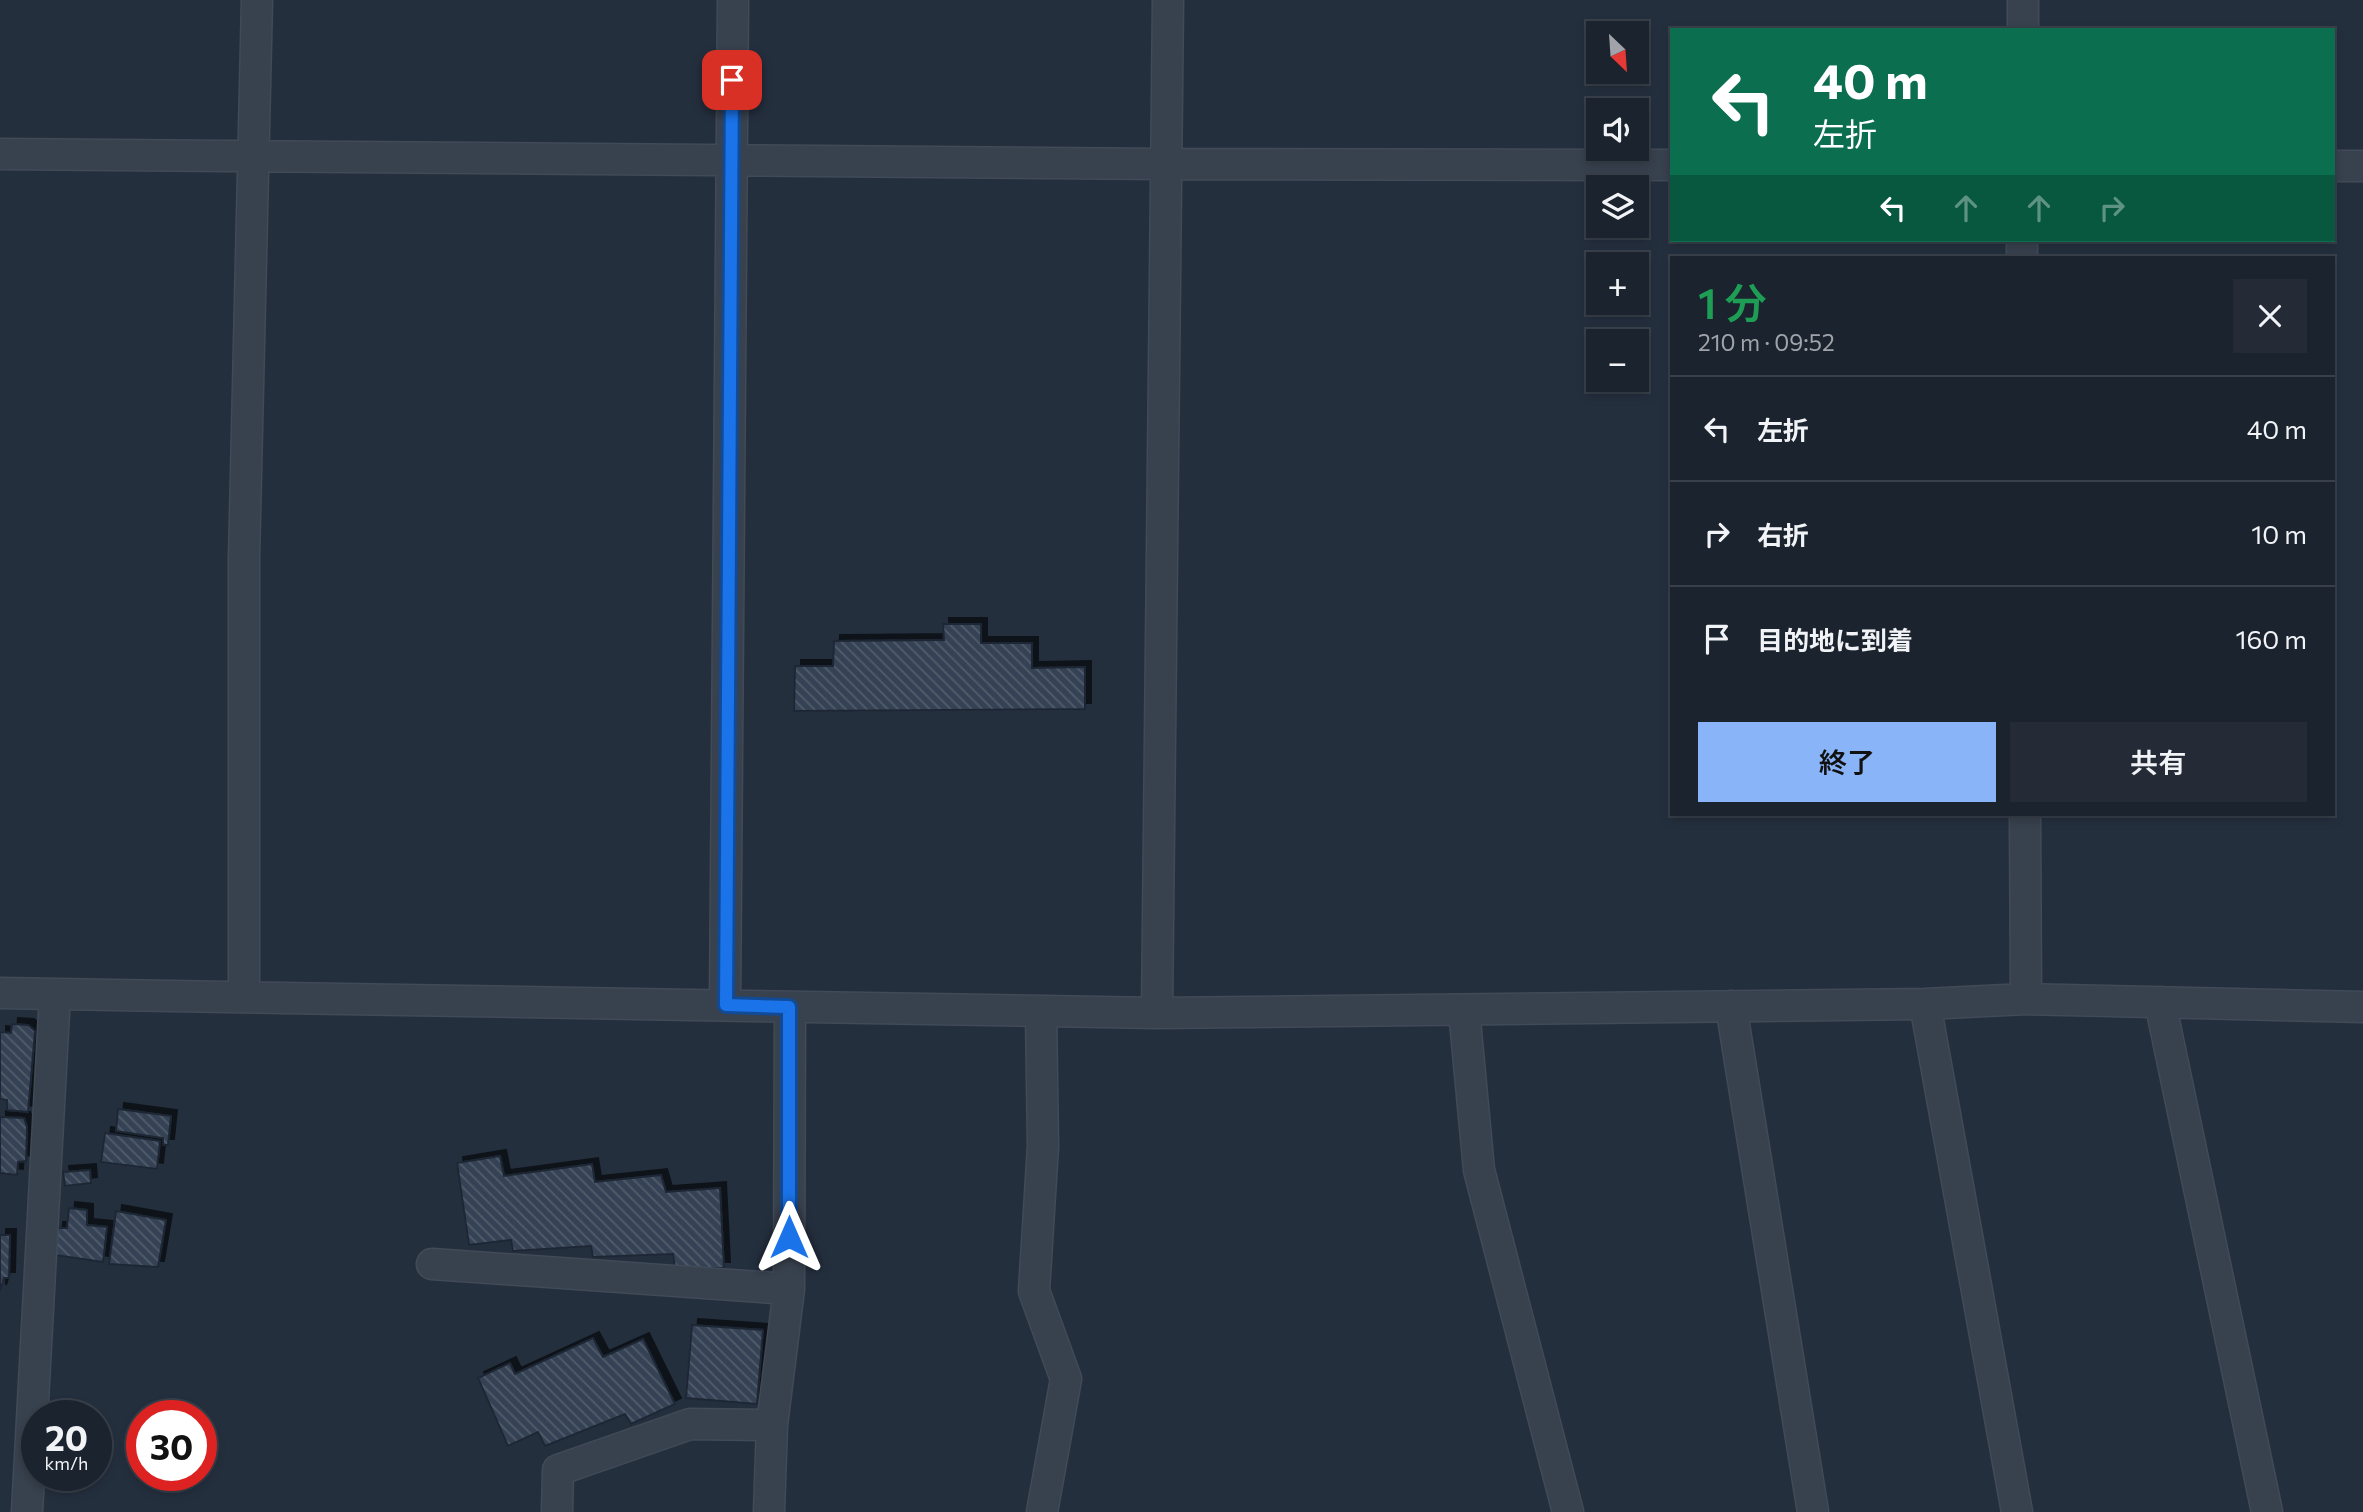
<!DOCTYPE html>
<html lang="ja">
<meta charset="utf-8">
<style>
body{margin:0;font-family:Commissioner,"Noto Sans JP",sans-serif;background:#242b36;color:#f1f3f6;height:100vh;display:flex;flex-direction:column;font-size:26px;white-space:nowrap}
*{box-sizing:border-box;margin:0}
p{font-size:23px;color:#a0a4aa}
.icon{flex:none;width:38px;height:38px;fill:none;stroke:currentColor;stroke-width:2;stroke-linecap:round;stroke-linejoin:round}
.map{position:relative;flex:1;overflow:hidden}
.drawer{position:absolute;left:1670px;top:256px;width:665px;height:560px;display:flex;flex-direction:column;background:#1b232e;border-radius:0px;box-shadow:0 4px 10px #0003,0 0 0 2px #39404a}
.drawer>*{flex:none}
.top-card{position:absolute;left:1670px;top:28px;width:665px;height:214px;border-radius:0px;box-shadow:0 4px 10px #0003,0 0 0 2px #39404a;background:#0b6e4f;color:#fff;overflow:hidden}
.needle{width:46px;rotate:155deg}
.controls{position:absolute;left:1586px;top:21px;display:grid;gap:14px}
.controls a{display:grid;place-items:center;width:63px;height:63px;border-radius:0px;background:#1b232e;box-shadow:0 4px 10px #0003,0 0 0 2px #39404a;font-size:35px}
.speed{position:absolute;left:21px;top:1400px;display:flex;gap:14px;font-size:35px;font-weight:700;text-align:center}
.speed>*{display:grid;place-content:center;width:91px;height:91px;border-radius:50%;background:#1b232e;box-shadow:0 4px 10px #0003,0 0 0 2px #39404a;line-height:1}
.speed small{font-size:18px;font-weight:400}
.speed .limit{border:10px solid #d22;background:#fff;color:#111}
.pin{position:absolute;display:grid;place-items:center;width:60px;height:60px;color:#fff;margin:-30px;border-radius:14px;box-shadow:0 4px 10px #0006}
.me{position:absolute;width:77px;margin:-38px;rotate:0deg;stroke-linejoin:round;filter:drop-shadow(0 0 5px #0008)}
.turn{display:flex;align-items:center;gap:24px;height:147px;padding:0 28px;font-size:32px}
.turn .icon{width:91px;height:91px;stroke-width:2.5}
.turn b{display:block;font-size:49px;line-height:60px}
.lanes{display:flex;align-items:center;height:66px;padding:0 28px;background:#0003;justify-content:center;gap:35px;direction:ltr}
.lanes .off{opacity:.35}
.round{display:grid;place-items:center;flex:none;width:74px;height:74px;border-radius:0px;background:#242b36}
.overview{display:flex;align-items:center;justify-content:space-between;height:119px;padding:0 28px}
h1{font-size:42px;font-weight:600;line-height:52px;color:#1e9e55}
.action{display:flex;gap:14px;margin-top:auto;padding:14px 28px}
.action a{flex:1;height:80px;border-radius:0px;background:#8ab4f8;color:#111;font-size:28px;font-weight:600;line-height:80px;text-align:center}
.action a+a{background:#242b36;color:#f1f3f6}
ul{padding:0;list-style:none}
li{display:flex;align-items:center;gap:21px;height:105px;padding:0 28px;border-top:2px solid #39404a}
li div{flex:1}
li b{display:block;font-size:26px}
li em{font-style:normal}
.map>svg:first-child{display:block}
.building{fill:url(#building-back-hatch);stroke:#1f2835;stroke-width:2;filter:url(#shadow)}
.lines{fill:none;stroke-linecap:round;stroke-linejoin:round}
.street-casing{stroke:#414a57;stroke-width:33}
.street{stroke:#38414e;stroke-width:30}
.route-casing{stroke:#114b97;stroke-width:18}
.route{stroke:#1a73e8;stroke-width:12}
</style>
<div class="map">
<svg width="2363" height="1512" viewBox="0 0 2363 1512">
<defs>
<pattern id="building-back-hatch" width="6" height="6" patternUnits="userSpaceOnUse" patternTransform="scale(1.75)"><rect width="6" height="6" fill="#364354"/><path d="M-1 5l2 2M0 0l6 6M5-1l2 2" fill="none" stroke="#515c6b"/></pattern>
<filter id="shadow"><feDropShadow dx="6" dy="-6" stdDeviation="0" flood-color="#0009"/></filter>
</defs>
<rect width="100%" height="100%" fill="#242f3e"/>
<!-- building -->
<path class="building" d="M943,624H981V643H1032V668L1085,667V709L794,711L795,666H833L834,641L944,640Z
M12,1024L28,1025L35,1031L28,1112L7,1110V1100L0,1099V1032L11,1033Z
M118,1109L171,1116L168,1145H163V1138L116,1131Z
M0,1117L24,1118L27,1127L26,1161L18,1162L17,1175L0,1173Z
M105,1133L160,1141L157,1169L101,1162Z
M500,1156L504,1176L592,1164L595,1182L661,1175L666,1192L720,1188L724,1268H675L673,1254L593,1257L591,1246L513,1251L511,1240L469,1245L457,1163Z
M90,1170L91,1183L65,1186L63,1172Z
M69,1208L87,1210V1225L107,1227L103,1262L55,1255L57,1228H67Z
M116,1211L166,1220L158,1267L109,1264Z
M0,1235H10L9,1278H4L0,1291Z
M692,1325L763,1330L757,1404L686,1398Z
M593,1338L603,1357L643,1339L675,1404L631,1424L625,1414L545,1446L538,1432L508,1446L478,1378L510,1363L515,1374Z"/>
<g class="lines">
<defs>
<path id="street" d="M2023,30V0
M0,154L1166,164L1671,165
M2333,166H2363
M2022,240V257
M2025,814L2026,999
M0,993L1157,1013L1925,1004L2026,999L2363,1007
M244,997V559L257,0
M2160,1002L2267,1512
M1925,1004L2017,1512
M725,1005L733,0
M1731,1006L1813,1512
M1464,1010L1479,1170L1568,1512
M1041,1011L1043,1146L1034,1291L1066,1379L1042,1512
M1157,1013L1168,0
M432,1264L789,1289
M27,1512L55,994
M557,1512L558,1470L690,1424L772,1425
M769,1512L772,1425L789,1289L790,1007"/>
</defs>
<!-- street casing -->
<use href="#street" class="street-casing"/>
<!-- street -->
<use href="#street" class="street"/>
</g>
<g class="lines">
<defs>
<path id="route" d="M732,80L726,1005L789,1007V1237"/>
</defs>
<!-- route casing -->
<use href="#route" class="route-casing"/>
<!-- route -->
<use href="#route" class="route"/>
</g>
</svg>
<div class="controls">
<a><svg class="needle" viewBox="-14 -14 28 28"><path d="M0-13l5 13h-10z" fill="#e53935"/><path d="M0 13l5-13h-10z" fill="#a0a4aa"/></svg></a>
<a><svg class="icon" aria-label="sound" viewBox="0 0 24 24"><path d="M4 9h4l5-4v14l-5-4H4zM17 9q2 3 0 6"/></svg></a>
<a><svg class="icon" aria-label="layers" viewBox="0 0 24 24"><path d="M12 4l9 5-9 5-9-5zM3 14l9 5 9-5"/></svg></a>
<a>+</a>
<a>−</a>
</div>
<div class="speed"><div>20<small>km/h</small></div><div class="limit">30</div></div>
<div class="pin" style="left:732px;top:80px;background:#d93025"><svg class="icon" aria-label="arrive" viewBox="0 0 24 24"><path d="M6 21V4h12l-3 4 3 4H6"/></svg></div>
<svg class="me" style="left:789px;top:1237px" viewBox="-20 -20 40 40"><path d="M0-17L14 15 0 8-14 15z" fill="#1a73e8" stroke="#fff" stroke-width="4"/></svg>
<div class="top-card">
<div class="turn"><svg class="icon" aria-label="left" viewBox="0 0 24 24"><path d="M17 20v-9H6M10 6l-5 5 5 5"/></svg><div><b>40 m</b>左折</div></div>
<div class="lanes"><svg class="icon" aria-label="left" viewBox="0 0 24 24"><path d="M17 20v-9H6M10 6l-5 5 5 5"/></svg><svg class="icon off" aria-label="ahead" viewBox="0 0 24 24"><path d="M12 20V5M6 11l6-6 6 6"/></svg><svg class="icon off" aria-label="ahead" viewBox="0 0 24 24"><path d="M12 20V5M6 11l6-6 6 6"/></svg><svg class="icon off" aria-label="right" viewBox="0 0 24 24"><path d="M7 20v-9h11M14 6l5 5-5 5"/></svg></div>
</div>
<section class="drawer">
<div class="overview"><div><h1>1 分</h1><p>210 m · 09:52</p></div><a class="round"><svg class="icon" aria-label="close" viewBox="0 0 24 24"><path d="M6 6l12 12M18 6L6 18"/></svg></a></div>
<ul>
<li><svg class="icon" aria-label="left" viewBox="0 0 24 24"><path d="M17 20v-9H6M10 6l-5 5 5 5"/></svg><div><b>左折</b></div><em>40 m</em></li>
<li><svg class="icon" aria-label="right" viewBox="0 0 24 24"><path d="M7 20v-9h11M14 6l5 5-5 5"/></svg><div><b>右折</b></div><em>10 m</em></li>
<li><svg class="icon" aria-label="arrive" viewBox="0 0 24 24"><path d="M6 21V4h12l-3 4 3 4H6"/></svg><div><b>目的地に到着</b></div><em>160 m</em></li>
</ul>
<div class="action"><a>終了</a><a>共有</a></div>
</section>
</div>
